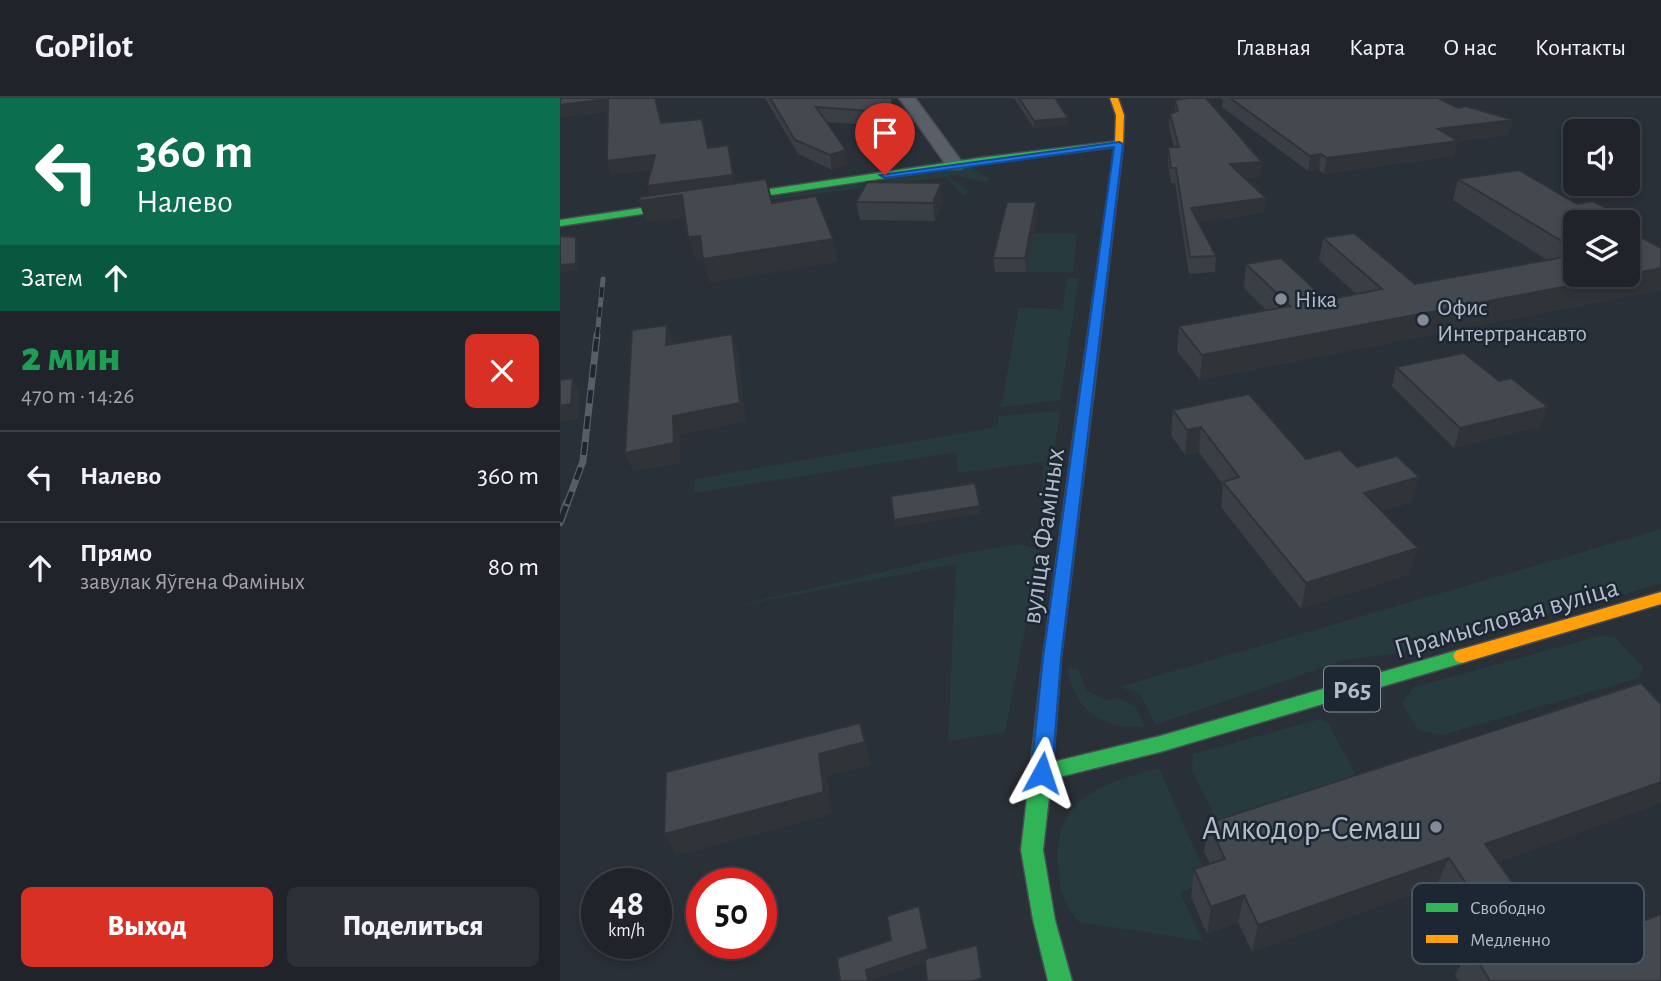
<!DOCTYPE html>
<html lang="ru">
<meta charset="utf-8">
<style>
body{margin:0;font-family:"Alegreya Sans",sans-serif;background:#2d3036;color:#f1f3f6;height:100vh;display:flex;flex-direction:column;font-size:26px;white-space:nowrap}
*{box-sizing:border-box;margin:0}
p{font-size:23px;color:#a2a4a8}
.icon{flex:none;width:38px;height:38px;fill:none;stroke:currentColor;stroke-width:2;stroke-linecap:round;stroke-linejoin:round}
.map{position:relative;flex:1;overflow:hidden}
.details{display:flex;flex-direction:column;background:#20242a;width:560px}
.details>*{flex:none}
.top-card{background:#0b6e4f;color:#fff;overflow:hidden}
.fabs{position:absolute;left:1003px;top:21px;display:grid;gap:14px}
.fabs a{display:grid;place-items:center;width:77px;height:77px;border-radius:10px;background:#20242a;box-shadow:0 4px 10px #0003,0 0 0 2px #3d4147;font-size:35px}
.speed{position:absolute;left:21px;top:770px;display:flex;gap:14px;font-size:35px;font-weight:700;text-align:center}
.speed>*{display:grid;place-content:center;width:91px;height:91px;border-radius:50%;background:#20242a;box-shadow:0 4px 10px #0003,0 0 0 2px #3d4147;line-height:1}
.speed small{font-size:18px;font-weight:400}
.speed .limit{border:10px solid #d22;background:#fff;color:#111}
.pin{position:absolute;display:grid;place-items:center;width:60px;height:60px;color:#fff;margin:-72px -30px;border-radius:50% 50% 50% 0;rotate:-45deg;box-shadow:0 0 7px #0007}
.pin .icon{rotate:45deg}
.me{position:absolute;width:77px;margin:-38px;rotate:5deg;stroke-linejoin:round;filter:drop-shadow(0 0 5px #0008)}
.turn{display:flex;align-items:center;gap:24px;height:147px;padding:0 21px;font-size:32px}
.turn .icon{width:91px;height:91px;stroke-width:2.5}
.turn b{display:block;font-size:49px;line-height:60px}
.then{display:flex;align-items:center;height:66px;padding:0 21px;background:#0003;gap:14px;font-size:26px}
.round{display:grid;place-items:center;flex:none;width:74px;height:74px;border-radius:10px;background:#2d3036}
.head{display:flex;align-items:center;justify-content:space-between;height:119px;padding:0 21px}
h1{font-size:42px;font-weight:800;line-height:52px;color:#1e9e55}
.action{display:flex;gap:14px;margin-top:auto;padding:14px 21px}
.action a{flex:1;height:80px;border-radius:10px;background:#d93025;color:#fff;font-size:28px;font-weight:800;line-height:80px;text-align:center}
.action a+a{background:#2d3036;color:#f1f3f6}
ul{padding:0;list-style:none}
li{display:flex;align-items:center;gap:21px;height:91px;padding:0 21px;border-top:2px solid #3d4147}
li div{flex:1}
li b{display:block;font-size:26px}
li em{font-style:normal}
header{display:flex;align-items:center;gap:42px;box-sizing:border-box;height:98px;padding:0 35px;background:#20242a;border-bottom:2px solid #3d4147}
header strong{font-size:33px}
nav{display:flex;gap:38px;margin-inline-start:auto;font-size:24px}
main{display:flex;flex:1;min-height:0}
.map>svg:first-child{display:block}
.green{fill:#273a3e}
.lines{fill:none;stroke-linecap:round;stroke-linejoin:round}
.street-casing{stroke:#484c53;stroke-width:3}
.fast-casing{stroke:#484c53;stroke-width:3}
.slow-casing{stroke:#484c53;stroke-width:3}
.street{fill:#5a5e66;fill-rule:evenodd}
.fast{fill:#30b455;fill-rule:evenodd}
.slow{fill:#ff9f0a;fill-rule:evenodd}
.rail-far2-casing{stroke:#595d64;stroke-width:5}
.rail-far1-casing{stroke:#595d64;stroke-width:7}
.rail-casing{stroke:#595d64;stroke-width:8}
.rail-far2{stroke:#1d2633;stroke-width:3.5;stroke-dasharray:10;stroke-linecap:butt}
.rail-far1{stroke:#1d2633;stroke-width:4.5;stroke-dasharray:13;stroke-linecap:butt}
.rail{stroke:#1d2633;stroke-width:5;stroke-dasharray:17;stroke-linecap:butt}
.wall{fill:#3a3f45;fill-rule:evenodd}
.shaded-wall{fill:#303338}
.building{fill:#444950;stroke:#303338;stroke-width:2}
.route{fill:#1a73e8;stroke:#114b97;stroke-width:2}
.poi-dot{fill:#848b96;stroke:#1d2633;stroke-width:2.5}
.labels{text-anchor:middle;stroke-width:5;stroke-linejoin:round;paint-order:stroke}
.far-poi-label{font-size:23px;fill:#b4bcc9;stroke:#1d2633;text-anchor:start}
.shield{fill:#1d2633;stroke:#878f9c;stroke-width:2}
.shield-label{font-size:26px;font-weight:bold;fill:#b4bcc9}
.street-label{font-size:28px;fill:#b4bcc9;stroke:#1d2633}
.near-poi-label{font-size:33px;fill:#b4bcc9;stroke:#1d2633;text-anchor:end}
.key{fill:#1d2633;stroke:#4a5360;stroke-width:2}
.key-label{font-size:19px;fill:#b4bcc9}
</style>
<header>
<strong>GoPilot</strong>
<nav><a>Главная</a><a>Карта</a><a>О нас</a><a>Контакты</a></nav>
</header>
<main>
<section class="details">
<div class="top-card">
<div class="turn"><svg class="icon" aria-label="left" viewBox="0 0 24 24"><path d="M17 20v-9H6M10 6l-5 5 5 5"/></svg><div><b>360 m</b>Налево</div></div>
<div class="then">Затем<svg class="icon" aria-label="ahead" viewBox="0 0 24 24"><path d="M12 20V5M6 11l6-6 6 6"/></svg></div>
</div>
<div class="head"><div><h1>2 мин</h1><p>470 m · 14:26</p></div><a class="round" style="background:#d93025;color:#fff"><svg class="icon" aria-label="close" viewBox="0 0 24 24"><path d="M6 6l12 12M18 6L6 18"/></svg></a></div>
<ul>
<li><svg class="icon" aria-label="left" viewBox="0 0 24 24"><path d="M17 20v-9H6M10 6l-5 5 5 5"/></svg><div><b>Налево</b></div><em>360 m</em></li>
<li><svg class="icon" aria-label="ahead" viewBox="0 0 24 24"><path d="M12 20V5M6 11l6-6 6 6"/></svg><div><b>Прямо</b><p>завулак Яўгена Фаміных</p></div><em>80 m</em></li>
</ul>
<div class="action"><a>Выход</a><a>Поделиться</a></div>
</section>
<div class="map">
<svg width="1101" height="883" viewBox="0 0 1101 883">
<rect width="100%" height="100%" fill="#2a3038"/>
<!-- green -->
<path class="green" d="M411,69L430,81L424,84L397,77L389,79L411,94L403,97L386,79L68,121Z
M472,135L517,136L513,174H466Z
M507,180H519L500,302L441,309L459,210L502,211Z
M500,313L485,417L480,416L484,364L398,375L396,354L134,395L135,381L437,329L439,318Z
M1101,431V486L841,555L784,562L595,627L580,595L559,589Z
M461,446L480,453L445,634L388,643L396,466L166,510L399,456Z
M1043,537L1056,540L1083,569L1079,580L882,637L858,632L842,605L854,589Z
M507,569L518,571L526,592L546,602L558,600L575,608L585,628C541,633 514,611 507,569Z
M760,621L768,625L795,675L793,690L657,722L632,672L633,656Z
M599,670L648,782L620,795L643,843L519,824C503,805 499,789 498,764C495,697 546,685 599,670Z"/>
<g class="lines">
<defs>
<path id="street" d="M339,0H355L404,67L401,71H389Z"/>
<path id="fast" d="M559,43L562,44V48L420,66L0,128V122L420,60Z
M526,295L533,299L501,560L493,664L600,638L902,551L908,553L911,558L908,563L902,565L600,654L491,681L483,752L495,822L512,883H488L473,822L461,752L483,560L519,299Z"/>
<path id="slow" d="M550,0H558L564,17L563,46L533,299L526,303L519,299L555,46L556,17Z
M1101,494V506L902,565L896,563L893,558L896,553L902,551Z"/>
</defs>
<!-- street casing -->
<use href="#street" class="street-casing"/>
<!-- fast casing -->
<use href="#fast" class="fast-casing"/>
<!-- slow casing -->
<use href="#slow" class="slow-casing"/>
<!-- street -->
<use href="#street" class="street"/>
<!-- fast -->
<use href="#fast" class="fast"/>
<!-- slow -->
<use href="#slow" class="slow"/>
<defs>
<path id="rail-far2" d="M37,239L43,181"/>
<path id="rail-far1" d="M7,406L23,363L37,237"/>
<path id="rail" d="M0,424L7,405"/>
</defs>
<!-- rail-far2 casing -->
<use href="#rail-far2" class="rail-far2-casing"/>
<!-- rail-far1 casing -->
<use href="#rail-far1" class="rail-far1-casing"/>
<!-- rail casing -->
<use href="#rail" class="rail-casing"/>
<!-- rail-far2 -->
<use href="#rail-far2" class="rail-far2"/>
<!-- rail-far1 -->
<use href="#rail-far1" class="rail-far1"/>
<!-- rail -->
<use href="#rail" class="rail"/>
</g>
<!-- wall -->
<path class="wall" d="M205,0H332L334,20L325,28L266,24L288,66L272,72L238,56Z
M454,0H495L508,20V27L474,30Z
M660,0H878L949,37L898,43L894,58L764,76L759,72L748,73L662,9L663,2Z
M615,2L701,79L684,80L706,100L704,115L639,124L656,158L655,174L629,176L615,85H611L608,63V49H614L609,29L610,16L615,14Z
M959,72L1017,106L1033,103L1078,127L1075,136L1101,150V192L640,282L617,253L619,228L706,212L684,190L686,166L721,160L766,202L796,196L759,162L763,140L794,135L855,186L987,162L893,102L898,81ZM1015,124H1068V177H1015Z
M383,102L375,123L300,122L296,104Z
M476,104L477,117L466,174H435L433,160Z
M836,269L939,283L981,328L894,350L832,288Z
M613,312L746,361L797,369L852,404L822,413L850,476L741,511L661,409L663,387L639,354L625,357L611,337Z
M648,725L938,765L1003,855L1101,883H899L895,877L910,850L915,849L876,788L692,854L678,824L647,836L631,799L634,771L650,766L644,754Z"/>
<!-- shaded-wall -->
<path class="shaded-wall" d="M332,0L334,20L325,28L323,14Z
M48,1L52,14L0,20V7Z
M508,20V27L474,30V23Z
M953,22L949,37L898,43L894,58L764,76L767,60L878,31Z
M168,47L177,90L129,119L86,125L79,103L91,101L87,88Z
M286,52L288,66L272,72L270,57Z
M761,56L759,72L748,73L750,58Z
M95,57L100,71L52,77L47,63Z
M702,64L701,79L669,81L670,66Z
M381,85L383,102L375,123L373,105Z
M706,100L704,115L631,125V110Z
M476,104L477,117L466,174L465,160Z
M1078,127L1070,150H1068V129Z
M140,138L273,141L278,164L150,185L143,162L136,163L128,139Z
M16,139L18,146V173L0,174V167Z
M1101,170V192L640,282L642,257Z
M107,227L113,245L112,265L106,247Z
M172,236L178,254L186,324L120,337L121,365L73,374L65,355L113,318Z
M13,280L20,294L18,321L0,324V308Z
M988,309L981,328L894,350L900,330Z
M641,329L639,354L625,357L627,332Z
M859,379L852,404L798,420L804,395Z
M420,408L421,416L335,430L334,422Z
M858,450L850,476L741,511L746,485Z
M300,625L312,667L267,678L272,716L117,758L104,736L259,656Z
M1101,684V705L911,775L925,746Z
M889,760L876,788L692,854L698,827Z
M684,797L678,824L647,836L651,809Z
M359,808L371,862L311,883H308L306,872Z"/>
<!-- building -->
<path class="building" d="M0,0H95L101,25L142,21L148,50L168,47L173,77L87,88L95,57L47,63L48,1L0,7Z
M210,0H332V6L323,14L256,9L286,52L270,57L235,42Z
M459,0H495L508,20L474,23Z
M628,0H646L702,64L670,66L706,100L631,110L656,158L630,159L616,70H611L608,49H619L610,16L618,13L615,2Z
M670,0H878L898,10L906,8L953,22L878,31L898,43L767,60L761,56L750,58Z
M959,72L1017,106L1033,103L1078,127L1068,129V124H1015V151L898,81Z
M206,81L212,105L256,98L273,141L143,161L140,138L128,139L122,97L79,103L80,99Z
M307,84L381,85L373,105L296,104Z
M447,104H476L465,160H433Z
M1068,132L1101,150V170L1068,177Z
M794,135L855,186L1015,157V177H1067L642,257L619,228L730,208L686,166L721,160L766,202L822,191L763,140Z
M0,138L16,139V166L0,167Z
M107,227L106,247L172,236L180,305L113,318L114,345L65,355L72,232Z
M904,255L939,283L951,280L988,309L900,330L836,269Z
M13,280L11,306L0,308V282Z
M689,296L746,361L780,352L797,369L837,358L859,379L804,395L858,450L746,485L663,384L679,379L641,329L627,332L613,312Z
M415,385L420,408L334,422L331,398Z
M1081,585L1101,606V684L925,746L1003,855L1101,816V883H930L910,850L941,838L889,760L698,827L684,797L651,809L634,771L665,761L648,725Z
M300,625L305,644L259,656L264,694L104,736L106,674Z
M359,808L368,851L306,872L308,883H280L277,860L331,842L327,818Z
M417,847L422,880L412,883H367L365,861Z"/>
<!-- route -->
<path class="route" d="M559,44L563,46L501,560L492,675L489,681L482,684L474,681L471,675L483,560L554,49L325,80L320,77Z"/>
<!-- markers -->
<g class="poi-dot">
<circle cx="721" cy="201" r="7"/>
<circle cx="863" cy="222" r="7"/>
<circle cx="876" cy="729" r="7"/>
</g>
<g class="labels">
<!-- far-poi labels -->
<g class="far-poi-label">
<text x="735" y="209">Ніка</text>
<text x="877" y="217">Офис<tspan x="877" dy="26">Интертрансавто</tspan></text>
</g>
<!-- shield labels -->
<rect class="shield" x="764" y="568.5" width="56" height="45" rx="5"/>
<g class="shield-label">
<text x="792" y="600">Р65</text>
</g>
<!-- street labels -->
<g class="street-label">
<text transform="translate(482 438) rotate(-82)" y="10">вуліца Фаміных</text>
<text transform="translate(946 519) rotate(-16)" y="10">Прамысловая вуліца</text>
</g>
<!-- near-poi labels -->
<g class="near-poi-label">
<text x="862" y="741">Амкодор-Семаш</text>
</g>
</g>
<!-- legend -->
<rect x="852" y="785" width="232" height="81" rx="10" class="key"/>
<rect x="866" y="805" width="32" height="9" fill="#30b455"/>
<rect x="866" y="837" width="32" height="8" fill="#ff9f0a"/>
<g class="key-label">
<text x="910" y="816">Свободно</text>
<text x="910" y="848">Медленно</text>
</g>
</svg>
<div class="fabs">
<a><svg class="icon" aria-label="sound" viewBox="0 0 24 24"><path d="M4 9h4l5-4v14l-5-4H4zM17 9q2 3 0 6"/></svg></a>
<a><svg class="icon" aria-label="layers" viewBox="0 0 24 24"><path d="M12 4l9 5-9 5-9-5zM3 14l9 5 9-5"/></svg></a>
</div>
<div class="speed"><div>48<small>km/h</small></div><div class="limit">50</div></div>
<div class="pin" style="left:325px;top:77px;background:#d93025"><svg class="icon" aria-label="arrive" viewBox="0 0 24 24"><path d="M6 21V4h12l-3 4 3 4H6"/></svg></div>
<svg class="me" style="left:482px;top:675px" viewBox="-20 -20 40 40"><path d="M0-17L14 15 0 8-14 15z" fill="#1a73e8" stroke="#fff" stroke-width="4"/></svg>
</div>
</main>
